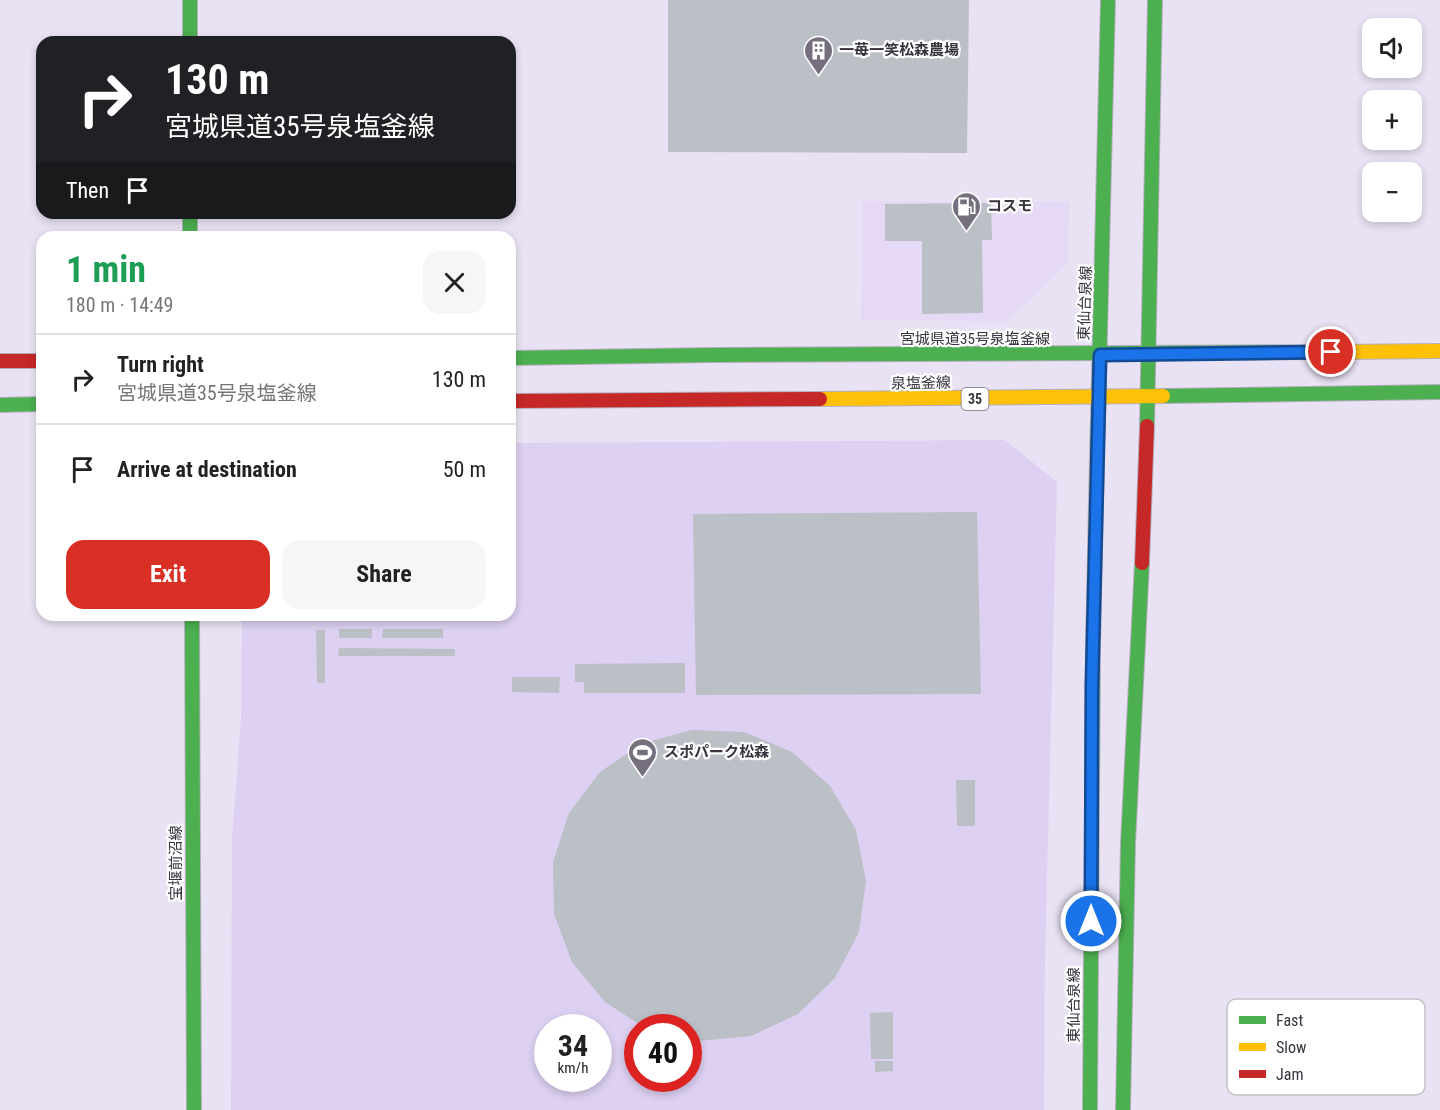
<!DOCTYPE html>
<meta charset="utf-8">
<style>
body{margin:0;font-family:"Roboto Condensed","Noto Sans JP",sans-serif;background:#f6f6f6;color:#222;height:100vh;display:flex;flex-direction:column;font-size:22px;white-space:nowrap}
*{box-sizing:border-box;margin:0}
p{font-size:20px;color:#767676}
.icon{flex:none;width:33px;height:33px;fill:none;stroke:currentColor;stroke-width:2;stroke-linecap:round;stroke-linejoin:round}
.map{position:relative;flex:1;overflow:hidden}
.sheet{position:absolute;left:36px;top:231px;width:480px;height:390px;display:flex;flex-direction:column;background:#fff;border-radius:18px;box-shadow:0 3px 9px #0003}
.sheet>*{flex:none}
.top-card{position:absolute;left:36px;top:36px;width:480px;height:183px;border-radius:18px;box-shadow:0 3px 9px #0003;background:#202124;color:#fff;overflow:hidden}
.controls{position:absolute;left:1362px;top:18px;display:grid;gap:12px}
.controls a{display:grid;place-items:center;width:60px;height:60px;border-radius:12px;background:#fff;box-shadow:0 3px 9px #0003;font-size:30px}
.speed{position:absolute;left:534px;top:1014px;display:flex;gap:12px;font-size:30px;font-weight:700;text-align:center}
.speed>*{display:grid;place-content:center;width:78px;height:78px;border-radius:50%;background:#fff;box-shadow:0 3px 9px #0003;line-height:1}
.speed small{font-size:15px;font-weight:400}
.speed .limit{border:9px solid #d22;background:#fff;color:#111}
.pin{position:absolute;display:grid;place-items:center;width:51px;height:51px;color:#fff;margin:-26px;border:3px solid #fff;border-radius:50%;box-shadow:0 2px 6px #0007}
.me{position:absolute;width:66px;margin:-33px;rotate:0deg;stroke-linejoin:round;filter:drop-shadow(0 0 4px #0008)}
.turn{display:flex;align-items:center;gap:21px;height:126px;padding:0 30px;font-size:27px}
.turn .icon{width:78px;height:78px;stroke-width:2.5}
.turn b{display:block;font-size:42px;line-height:51px}
.then{display:flex;align-items:center;height:57px;padding:0 30px;background:#0003;gap:12px;font-size:22px}
.round{display:grid;place-items:center;flex:none;width:63px;height:63px;border-radius:18px;background:#f6f6f6}
.summary{display:flex;align-items:center;justify-content:space-between;height:102px;padding:0 30px}
h1{font-size:36px;font-weight:700;line-height:45px;color:#1e9e55}
.primary-button{display:flex;gap:12px;margin-top:auto;padding:12px 30px}
.primary-button a{flex:1;height:69px;border-radius:18px;background:#d93025;color:#fff;font-size:24px;font-weight:700;line-height:69px;text-align:center}
.primary-button a+a{background:#f6f6f6;color:#222}
ul{padding:0;list-style:none}
li{display:flex;align-items:center;gap:18px;height:90px;padding:0 30px;border-top:2px solid #e0e0e0}
li div{flex:1}
li b{display:block;font-size:22px}
li em{font-style:normal}
.map>svg:first-child{display:block}
.built{fill:#e5d9f6}
.green{fill:#ddd0f2;fill-rule:evenodd}
.building{fill:#bbbfc6}
.lines{fill:none;stroke-linecap:round;stroke-linejoin:round}
.fast-casing{stroke:#b3aebb;stroke-width:16}
.slow-casing{stroke:#b3aebb;stroke-width:16}
.jam-casing{stroke:#b3aebb;stroke-width:16}
.fast{stroke:#4caf50;stroke-width:14}
.slow{stroke:#ffc107;stroke-width:14}
.jam{stroke:#c62828;stroke-width:14}
.route-casing{stroke:#114b97;stroke-width:15}
.route{stroke:#1a73e8;stroke-width:10}
.labels{text-anchor:middle;stroke-width:4.5;stroke-linejoin:round;paint-order:stroke}
.shield{fill:#fff;stroke:#747079;stroke-width:1.5}
.shield-label{font-size:14px;font-weight:bold;fill:#38333f}
.poi-label{font-size:15px;font-weight:bold;fill:#38333f;stroke:#fff;text-anchor:start}
.street-label{font-size:15px;fill:#38333f;stroke:#fff}
.key{fill:#fff;stroke:#c3c2c5;stroke-width:1.5}
.key-label{font-size:16px;fill:#38333f}
</style>
<div class="map">
<svg width="1440" height="1110" viewBox="0 0 1440 1110">
<rect width="100%" height="100%" fill="#e9e2f4"/>
<!-- built -->
<path class="built" d="M863,201L1069,202L1068,262L1008,321L861,320Z"/>
<!-- green -->
<path class="green" d="M1005,440L1057,482L1045,959L1044,1110H231L232,840L241,717L242,615H510V443ZM548,1028H598V1078H548ZM638,1028H688V1078H638Z"/>
<!-- building -->
<path class="building" d="M668,0H969L967,153L668,152Z
M991,203L992,240H982L983,313L922,314V241H885V204Z
M977,512L981,694L696,695L693,514Z
M339,629H372V638H339Z
M383,629H443V638H382Z
M316,630H325V683H317Z
M339,648L455,649V656H338Z
M685,663V693H584V682H575V664Z
M512,677H560L559,693L512,692Z
M692,730L744,732L792,752L830,786L856,830L866,881L859,932L835,978L798,1014L751,1036L699,1041L688,1039V1028H645L605,1002L572,962L554,914L553,862L569,813L600,772L643,743Z
M956,780H975V826H957Z
M893,1012V1059H871L870,1013Z
M875,1061H893V1071L875,1072Z"/>
<g class="lines">
<defs>
<path id="fast" d="M190,0V42
M190,213V237
M510,358L712,355L1337,352
M1163,396L1440,392
M0,405L42,404
M1147,426L1155,0
M1097,457L1108,0
M192,615L194,1110
M1090,1110L1093,646
M1123,1110L1128,843L1142,563"/>
<path id="slow" d="M1337,352L1440,351
M820,399L1163,396
M1093,646L1097,457"/>
<path id="jam" d="M0,361H42
M510,401L820,399
M1142,563L1147,426"/>
</defs>
<!-- fast casing -->
<use href="#fast" class="fast-casing"/>
<!-- slow casing -->
<use href="#slow" class="slow-casing"/>
<!-- jam casing -->
<use href="#jam" class="jam-casing"/>
<!-- fast -->
<use href="#fast" class="fast"/>
<!-- slow -->
<use href="#slow" class="slow"/>
<!-- jam -->
<use href="#jam" class="jam"/>
</g>
<g class="lines">
<defs>
<path id="route" d="M1091,921L1092,685L1100,355L1331,352"/>
</defs>
<!-- route casing -->
<use href="#route" class="route-casing"/>
<!-- route -->
<use href="#route" class="route"/>
</g>
<!-- icons -->
<defs>
<symbol id="building-pin" viewBox="-11 -11 22 30"><path d="M0 17L-7.5 6A9.5 9.5 0 1 1 7.5 6Z" fill="#76707e" stroke="#fff"/><path d="M-4-6H4V6H1V3H-1V6H-4ZM-2.5-4.3h1.7v1.8h-1.7ZM.8-4.3h1.7v1.8H.8ZM-2.5-1h1.7V.8h-1.7ZM.8-1h1.7V.8H.8Z" fill="#fff"/></symbol>
<symbol id="fuel-pin" viewBox="-11 -11 22 30"><path d="M0 17L-7.5 6A9.5 9.5 0 1 1 7.5 6Z" fill="#76707e" stroke="#fff"/><path d="M-5.5-6h7V0h2V4h1.3V-2.5L3-4.5l.8-.8L6-3V5H2.5V1h-1V6h-7ZM-4.2-4.7v3.2H.2V-4.7Z" fill="#fff"/></symbol>
<symbol id="stadium-pin" viewBox="-11 -11 22 30"><path d="M0 17L-7.5 6A9.5 9.5 0 1 1 7.5 6Z" fill="#76707e" stroke="#fff"/><path d="M0-5a6.5 5 0 1 0 0 10a6.5 5 0 1 0 0-10ZM-3.5-1.8h7v3.6h-7Z" fill="#fff"/></symbol>
</defs>
<g fill-rule="evenodd">
<use href="#building-pin" x="802" y="34" width="33" height="45"/>
<use href="#fuel-pin" x="950" y="190" width="33" height="45"/>
<use href="#stadium-pin" x="626" y="736" width="33" height="45"/>
</g>
<g class="labels">
<!-- shield labels -->
<rect class="shield" x="961.5" y="388" width="27" height="22" rx="4.5"/>
<g class="shield-label">
<text x="975" y="404">35</text>
</g>
<!-- poi labels -->
<g class="poi-label">
<text x="839" y="55">一苺一笑松森農場</text>
<text x="987" y="211">コスモ</text>
<text x="664" y="757">スポパーク松森</text>
</g>
<!-- street labels -->
<g class="street-label">
<text transform="translate(1085 303) rotate(-88)" y="5">東仙台泉線</text>
<text x="975" y="344">宮城県道35号泉塩釜線</text>
<text transform="translate(921 383) rotate(-1)" y="5">泉塩釜線</text>
<text transform="translate(176 863) rotate(-90)" y="5">宝堰前沼線</text>
<text transform="translate(1074 1005) rotate(-90)" y="5">東仙台泉線</text>
</g>
</g>
<!-- legend -->
<rect x="1227" y="999" width="198" height="96" rx="9" class="key"/>
<rect x="1239" y="1016" width="27" height="8" fill="#4caf50"/>
<rect x="1239" y="1043" width="27" height="8" fill="#ffc107"/>
<rect x="1239" y="1070" width="27" height="8" fill="#c62828"/>
<g class="key-label">
<text x="1276" y="1026">Fast</text>
<text x="1276" y="1053">Slow</text>
<text x="1276" y="1080">Jam</text>
</g>
</svg>
<div class="controls">
<a><svg class="icon" aria-label="sound" viewBox="0 0 24 24"><path d="M4 9h4l5-4v14l-5-4H4zM17 9q2 3 0 6"/></svg></a>
<a>+</a>
<a>−</a>
</div>
<div class="speed"><div>34<small>km/h</small></div><div class="limit">40</div></div>
<div class="pin" style="left:1331px;top:352px;background:#d93025"><svg class="icon" aria-label="arrive" viewBox="0 0 24 24"><path d="M6 21V4h12l-3 4 3 4H6"/></svg></div>
<svg class="me" style="left:1091px;top:921px" viewBox="-20 -20 40 40"><circle r="17" fill="#1a73e8" stroke="#fff" stroke-width="3"/><path d="M0-11L8 9 0 5-8 9z" fill="#fff"/></svg>
<div class="top-card">
<div class="turn"><svg class="icon" aria-label="right" viewBox="0 0 24 24"><path d="M7 20v-9h11M14 6l5 5-5 5"/></svg><div><b>130 m</b>宮城県道35号泉塩釜線</div></div>
<div class="then">Then<svg class="icon" aria-label="arrive" viewBox="0 0 24 24"><path d="M6 21V4h12l-3 4 3 4H6"/></svg></div>
</div>
<section class="sheet">
<div class="summary"><div><h1>1 min</h1><p>180 m · 14:49</p></div><a class="round"><svg class="icon" aria-label="close" viewBox="0 0 24 24"><path d="M6 6l12 12M18 6L6 18"/></svg></a></div>
<ul>
<li><svg class="icon" aria-label="right" viewBox="0 0 24 24"><path d="M7 20v-9h11M14 6l5 5-5 5"/></svg><div><b>Turn right</b><p>宮城県道35号泉塩釜線</p></div><em>130 m</em></li>
<li><svg class="icon" aria-label="arrive" viewBox="0 0 24 24"><path d="M6 21V4h12l-3 4 3 4H6"/></svg><div><b>Arrive at destination</b></div><em>50 m</em></li>
</ul>
<div class="primary-button"><a>Exit</a><a>Share</a></div>
</section>
</div>
